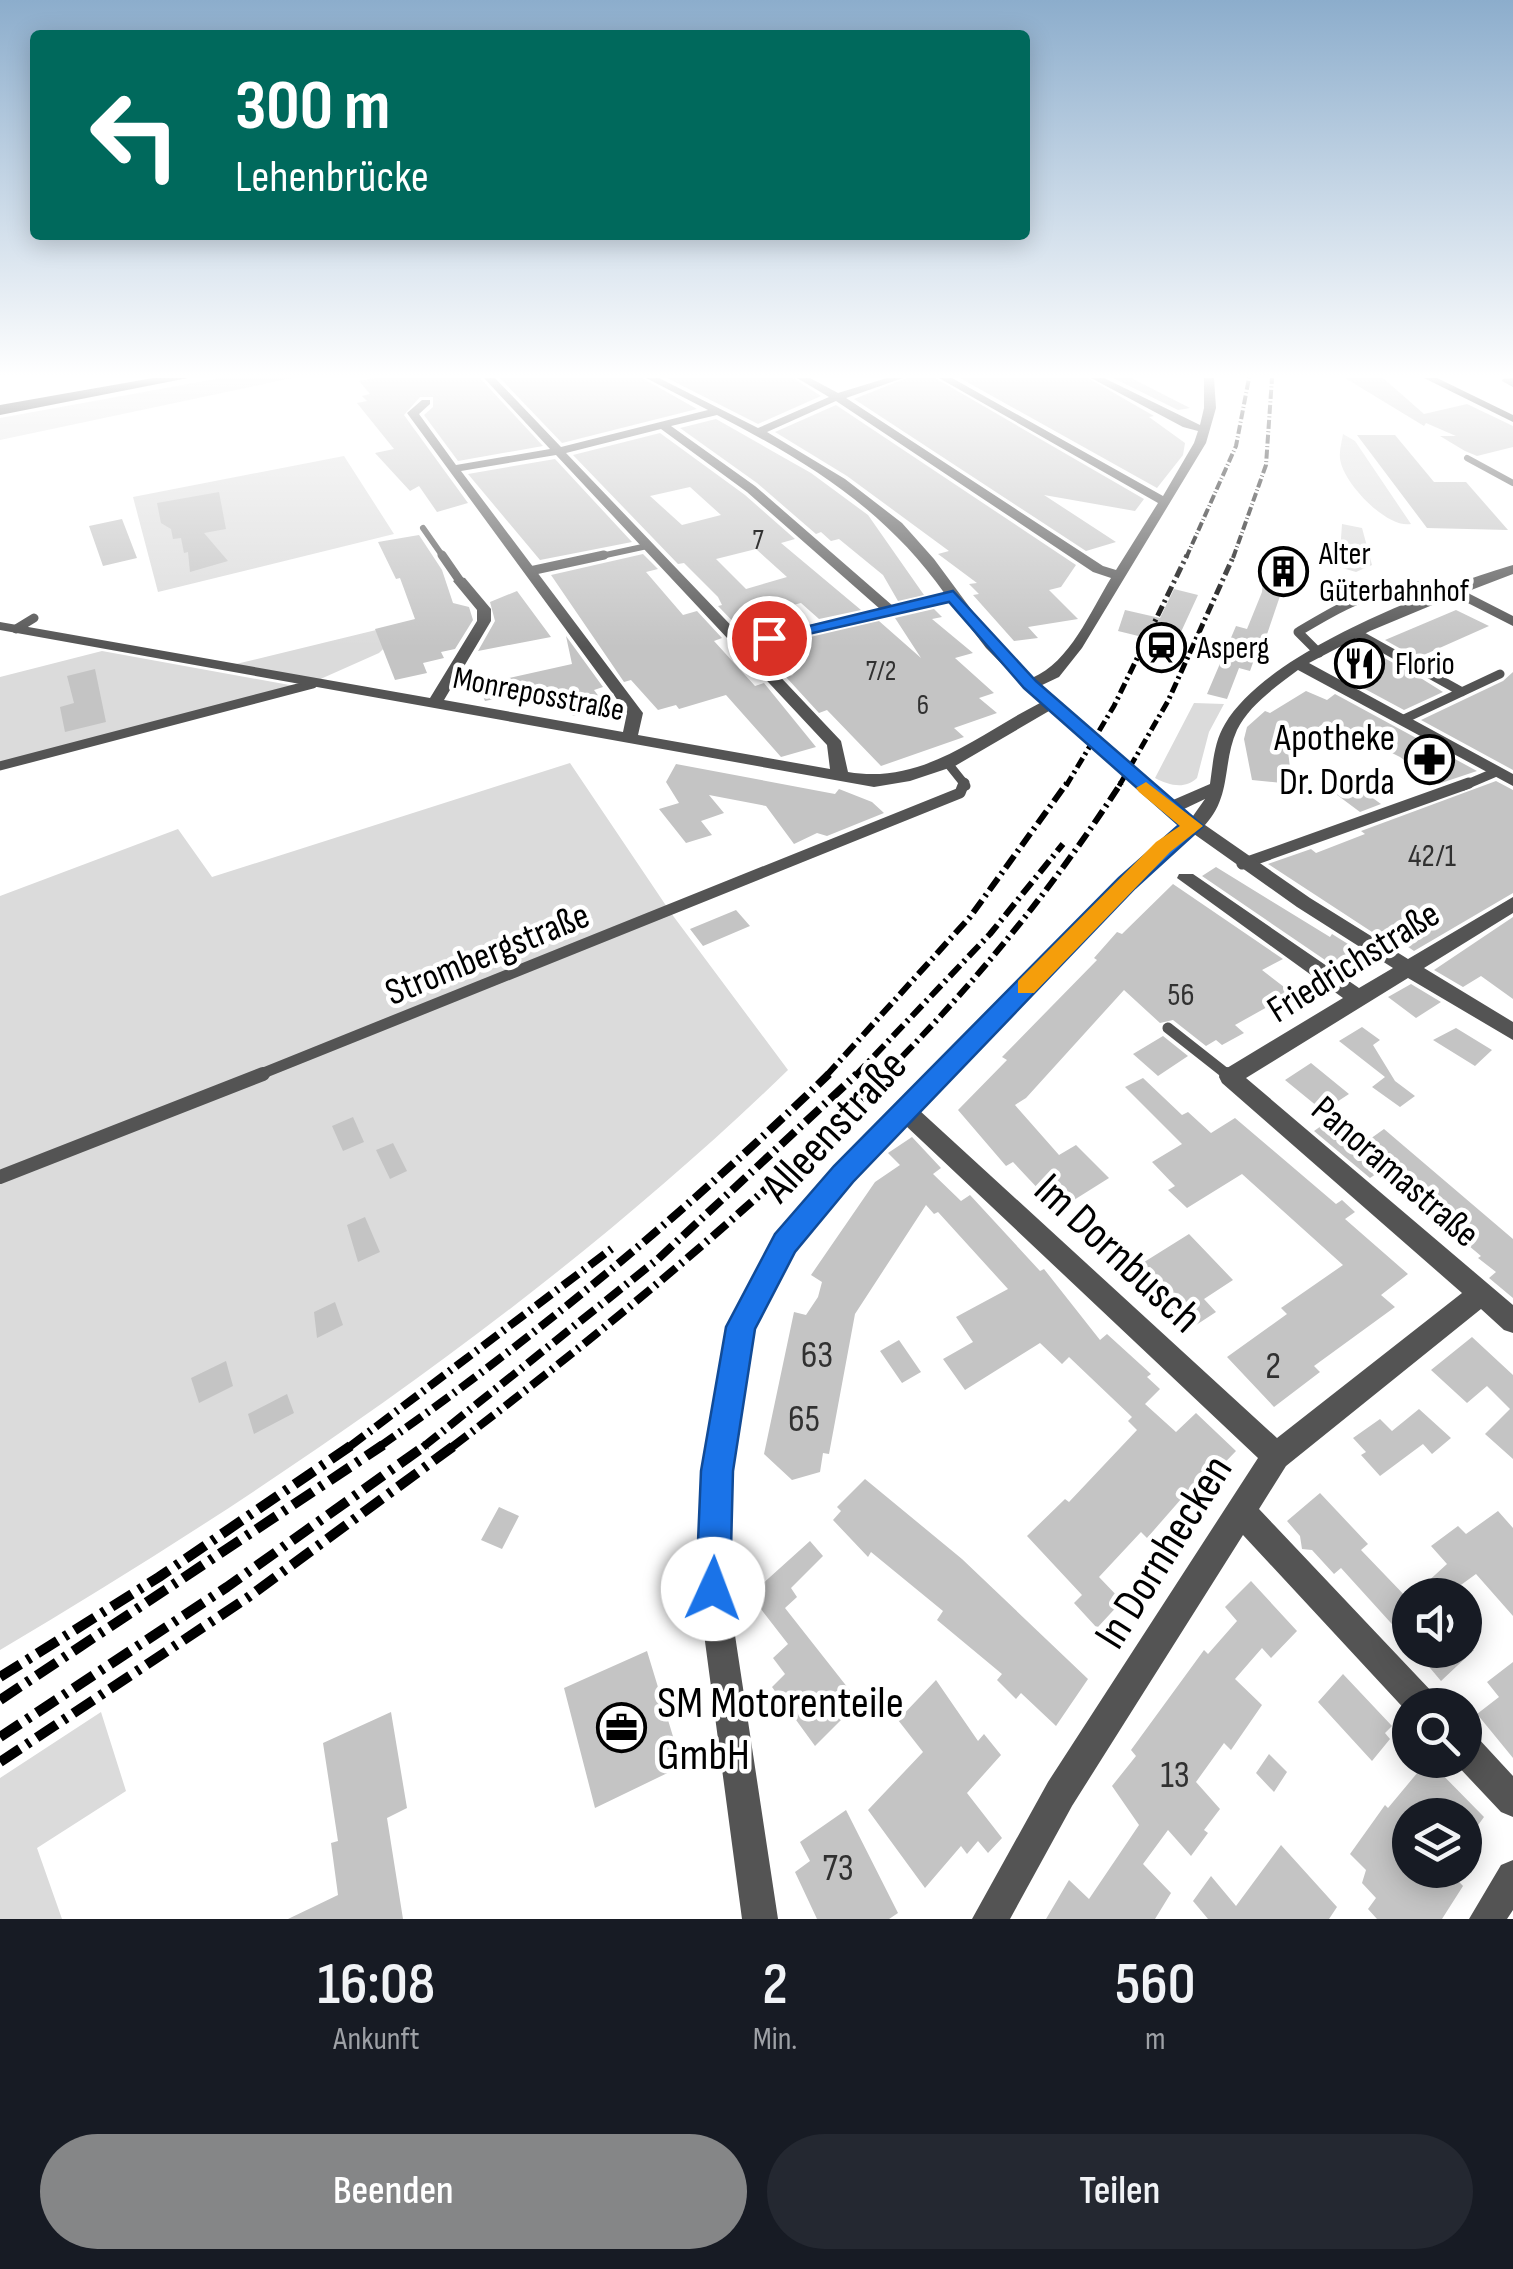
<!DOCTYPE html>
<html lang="de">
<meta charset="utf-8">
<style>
body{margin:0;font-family:"Sofia Sans Condensed",sans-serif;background:#242831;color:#f1f3f6;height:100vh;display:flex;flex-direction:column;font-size:38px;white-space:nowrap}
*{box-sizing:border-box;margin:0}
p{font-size:32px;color:#9ea1a6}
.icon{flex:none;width:55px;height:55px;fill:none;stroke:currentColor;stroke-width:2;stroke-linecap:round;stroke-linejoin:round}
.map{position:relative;height:1919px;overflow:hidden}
.side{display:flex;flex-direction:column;background:#171b24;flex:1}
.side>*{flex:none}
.top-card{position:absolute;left:30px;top:30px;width:1000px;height:210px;border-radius:10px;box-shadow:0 5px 25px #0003;background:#00695c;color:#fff;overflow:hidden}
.tools{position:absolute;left:1392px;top:1578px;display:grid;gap:20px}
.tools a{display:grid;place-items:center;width:90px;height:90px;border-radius:50%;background:#171b24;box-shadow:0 5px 25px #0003;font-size:50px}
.pin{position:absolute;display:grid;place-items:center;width:85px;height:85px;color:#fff;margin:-42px;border:5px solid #fff;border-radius:50%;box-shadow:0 2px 10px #0007}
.me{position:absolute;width:110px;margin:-55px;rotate:2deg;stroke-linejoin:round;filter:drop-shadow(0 0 8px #0008)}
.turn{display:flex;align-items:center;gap:35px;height:210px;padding:0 40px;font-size:45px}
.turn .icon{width:130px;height:130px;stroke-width:2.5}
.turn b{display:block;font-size:70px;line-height:85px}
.eta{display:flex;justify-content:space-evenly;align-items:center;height:170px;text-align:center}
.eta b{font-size:60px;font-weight:600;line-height:70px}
.button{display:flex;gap:20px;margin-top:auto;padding:20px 40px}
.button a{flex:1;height:115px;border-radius:60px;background:#858687;color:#fff;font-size:40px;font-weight:600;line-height:115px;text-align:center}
.button a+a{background:#242831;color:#f1f3f6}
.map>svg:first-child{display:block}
.green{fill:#dbdbdb}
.building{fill:#c4c4c4;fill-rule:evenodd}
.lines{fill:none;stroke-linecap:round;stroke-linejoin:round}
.service-far3{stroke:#545454;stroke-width:6}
.service-far2{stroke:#545454;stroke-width:9}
.service-far1{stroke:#545454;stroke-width:11}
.service{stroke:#545454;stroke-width:14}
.minor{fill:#545454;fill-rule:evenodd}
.secondary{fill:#212121;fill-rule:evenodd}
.motorway{fill:#000;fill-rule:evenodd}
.rail-far4{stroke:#000;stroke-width:4;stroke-dasharray:9 2.5 1 2.5;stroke-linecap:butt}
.rail-far3{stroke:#000;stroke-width:5;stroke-dasharray:11 4 2.5 4;stroke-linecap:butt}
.rail-far2{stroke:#000;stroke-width:6;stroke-dasharray:15 5 2.5 5;stroke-linecap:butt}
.rail-far1{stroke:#000;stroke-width:8;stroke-dasharray:19 6 2.5 6;stroke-linecap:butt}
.rail{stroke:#000;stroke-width:10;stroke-dasharray:24 8 4 8;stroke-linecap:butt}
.route{fill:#1a73e8;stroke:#114b97;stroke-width:2.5}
.slow{fill:#f59e0b}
.labels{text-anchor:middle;stroke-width:9;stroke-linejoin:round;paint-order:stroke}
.far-number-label{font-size:28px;fill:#313131}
.far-poi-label{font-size:32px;fill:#000;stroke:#fff;text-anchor:start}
.far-street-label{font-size:32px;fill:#000;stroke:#fff}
.number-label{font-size:32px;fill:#313131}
.poi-label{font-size:38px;fill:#000;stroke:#fff;text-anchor:end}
.street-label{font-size:38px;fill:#000;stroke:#fff}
.near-number-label{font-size:38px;fill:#313131}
.near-street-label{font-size:45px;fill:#000;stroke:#fff}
.near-poi-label{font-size:45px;fill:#000;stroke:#fff;text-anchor:start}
</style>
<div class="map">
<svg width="1513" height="1919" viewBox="0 0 1513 1919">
<rect width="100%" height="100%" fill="#fff"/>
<!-- green -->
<path class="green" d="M221,378H292L0,440V418Z
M1343,434L1355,441L1411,524C1387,529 1342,482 1340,458C1339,451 1342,441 1343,434Z
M344,456L394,534L158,592L133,497Z
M1342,524L1362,528L1372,565L1356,572L1339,567Z
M413,621L379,653L316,681L236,664Z
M102,651L295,686L0,763V677Z
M1194,703L1224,704L1209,732L1197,778C1185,790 1168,785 1155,778Z
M570,763L671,913L788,1070C557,1294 277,1486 0,1650V896L178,829L212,877Z
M101,1712L126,1791L37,1848L62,1919H0V1778Z"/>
<!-- building -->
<path class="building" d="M376,378H480L543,446L458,461L424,415L433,407V397H420L404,415L468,503L437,512L419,486L410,491L375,453L394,449L357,403L367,401L362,396L370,394L359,381Z
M500,378H642L697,409L562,443Z
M667,378H793L821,396L758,424Z
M907,378H935L1144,499L1135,511L1044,495L1116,542L1086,551L854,399Z
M960,378H1088L1154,416L1149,417L1185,443L1183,455L1157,488Z
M1113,378H1131L1190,408L1178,410Z
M1345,378H1383L1424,414L1467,404L1513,426V447L1477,456L1465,451L1440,436H1456L1426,423L1424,426Z
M836,405L1076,565L1061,587L1049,590L1078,619L1028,627L1038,638L1014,641L973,595L979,594L969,584L977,583L938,554L949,551L847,476L775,432Z
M716,419L811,473L868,515L924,595L898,601L883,575L839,539L831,541L821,532L816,534L757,483L680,428Z
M660,433L745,495L795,539L781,543L861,610L819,619L801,603L766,612L780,628L743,632L718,606L722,605L718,597L684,563L678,564L573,455ZM690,487L721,515L682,525L650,496ZM756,549L787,577L746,589L716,559Z
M1357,435H1395L1434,482H1466L1508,530L1427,528Z
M555,459L632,542L540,560L468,474Z
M219,492L226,529L204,533L228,561L190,572L188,552L184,553L181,538L173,539L171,529L161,523L157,503Z
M122,519L137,558L103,566L89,526Z
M419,535L442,570L453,603L469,607L473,620L455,649L441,652L444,658L423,663L427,673L395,680L375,629L415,619L400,578L396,579L378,542Z
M1270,553L1308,561L1297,594L1280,596L1259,658L1255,657L1250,671L1239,668L1227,699L1207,694L1236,626L1247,629L1262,592L1263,582H1259Z
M643,554L658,569L646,572L683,615L697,611L722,638L714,641L755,686L764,683L816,747L781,757L726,695L679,709L676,705L658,710L631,680L624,682L551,575Z
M1174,589L1198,595L1175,645L1118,631L1125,610L1160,618Z
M517,591L551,637L478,651L495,621L490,602Z
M934,609L942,617L932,619L973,653L955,658L994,693L979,698L997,713L954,728L964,737L881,766L827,710L819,713L786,677L793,675L767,647L879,621L921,658L895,618Z
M1456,610L1489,626L1417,658L1385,640Z
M566,636L603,687L594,690L606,706L573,716L565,705H532L538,690L485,701L478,685L572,664Z
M1366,648L1419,677L1443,692L1404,710L1352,682L1365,673L1347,663L1361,658L1355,654Z
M95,669L106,722L65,732L60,707L74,703L67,676Z
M1513,672V770L1421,720L1503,681Z
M1306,691L1327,700L1335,694L1477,771L1438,784L1400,757L1372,743L1365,746L1324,723L1306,736L1285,726L1292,784L1252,780L1244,739L1247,727L1265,711L1270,713Z
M676,764L835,794L839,789L872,802L884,813L827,836L817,833L794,844L766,806L709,795L724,813L701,821L712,835L686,843L659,809L679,803L666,782Z
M1352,772L1373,787L1363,791L1381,804L1360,812L1321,783Z
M1496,781L1513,790V893L1414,951L1401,942L1395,947L1268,864L1311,849L1316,853L1365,834L1361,831Z
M1216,867L1330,937L1332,934L1377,962L1353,979L1202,876Z
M1173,884L1283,959L1262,970L1301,1000L1278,1014L1269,1006L1235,1025L1244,1033L1222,1045L1216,1040L1206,1046L1173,1020L1160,1023L1124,990L1026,1098L1015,1105L1059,1155L1076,1145L1109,1178L1058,1210L1013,1162L1006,1166L958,1110L1007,1060L1002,1057L1097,960L1094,958L1117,932L1122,934Z
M736,910L750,926L703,946L690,929Z
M1513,917V999L1481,976L1463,987L1434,970Z
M1411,984L1441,1002L1416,1018L1388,997Z
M1362,1027L1380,1040L1373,1045L1395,1081L1415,1096L1400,1107L1372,1087L1385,1077L1339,1041Z
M1456,1028L1492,1050L1475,1066L1433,1040Z
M1163,1036L1188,1056L1158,1076L1133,1054Z
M1311,1063L1349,1094L1323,1111L1285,1080Z
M1143,1078L1182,1115L1188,1112L1211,1133L1235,1118L1336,1204L1342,1200L1355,1212L1345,1219L1408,1274L1381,1295L1395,1307L1314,1366L1320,1372L1274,1407L1227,1357L1287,1314L1281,1308L1343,1265L1242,1174L1187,1208L1168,1190L1175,1186L1152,1162L1182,1144L1125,1087Z
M1338,1114L1370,1139L1384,1129L1513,1239V1298L1489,1278L1496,1272L1478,1258L1481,1256L1444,1225L1452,1219L1382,1170L1370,1178L1314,1131Z
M353,1117L364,1142L343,1151L332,1126Z
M912,1137L941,1168L933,1174L961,1201L970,1195L1040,1271L1044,1269L1100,1340L1107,1334L1151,1374L1147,1377L1160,1389L1145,1404L1176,1432L1196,1413L1236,1451L1209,1479L1203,1474L1147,1538L1141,1532L1099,1577L1122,1601L1097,1628L1074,1603L1082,1595L1027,1536L1065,1499L1069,1502L1137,1430L1128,1421L1132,1417L1069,1357L1062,1364L1040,1343L965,1390L943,1359L973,1342L956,1317L1008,1289L938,1212L934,1214L926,1205L855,1314L829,1454L823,1453L820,1472L792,1480L764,1454L794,1312L806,1315L818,1297L822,1282L811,1275L875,1182L900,1165L888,1153Z
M393,1143L407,1171L390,1179L376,1150Z
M365,1217L380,1252L358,1262L347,1225Z
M1189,1234L1233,1280L1204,1299L1216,1312L1190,1329L1178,1316L1173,1319L1162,1312L1159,1300L1133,1269Z
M335,1302L343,1325L317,1338L314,1312Z
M1472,1337L1513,1375V1459L1485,1434L1510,1409L1487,1386L1467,1403L1431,1370Z
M899,1340L921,1372L902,1383L880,1351Z
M226,1361L233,1386L199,1403L191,1378Z
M287,1394L294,1413L254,1434L248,1414Z
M1419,1409L1451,1438L1432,1454L1423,1444L1380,1476L1361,1455L1366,1452L1353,1438L1380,1419L1392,1431Z
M865,1479L962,1559L1088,1679L1056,1726L1021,1693L1016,1699L997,1680L1002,1674L937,1620L943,1611L871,1552L868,1557L833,1520L841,1511L837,1507Z
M1320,1493L1368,1544L1361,1550L1410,1601V1644L1341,1568L1334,1574L1312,1550L1302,1549L1300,1536L1287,1521Z
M499,1507L519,1516L502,1549L481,1540Z
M1498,1511L1513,1528V1616L1476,1574L1447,1595H1413L1447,1564L1431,1546L1458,1526L1466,1534Z
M810,1541L823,1556L791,1588L797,1597L785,1608L859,1702L815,1746L772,1687L785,1674L773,1658L788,1644L750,1595Z
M1251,1581L1297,1631L1271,1658L1262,1648L1235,1679L1262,1705L1231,1750L1224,1743L1196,1782L1220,1809L1204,1830L1208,1833L1191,1856L1168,1830L1143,1864L1171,1893L1155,1919H1046L1069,1880L1089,1899L1139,1825L1112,1786L1136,1756L1131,1750L1204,1650L1208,1654L1237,1621L1225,1607Z
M1415,1650H1474L1441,1681Z
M647,1651L682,1766L595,1808L564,1688Z
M1513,1662V1758L1477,1714L1499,1697L1487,1682Z
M1343,1674L1392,1726L1385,1733L1390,1739L1372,1761L1318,1702Z
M936,1680L978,1741L984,1734L1001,1755L967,1793L1002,1838L988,1853L978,1841L967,1854L961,1846L925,1888L868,1810L923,1752L898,1720Z
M391,1712L407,1808L387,1818L403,1919H288L338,1895L331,1843L338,1841L323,1743Z
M1269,1754L1287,1772L1274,1792L1256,1773Z
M1428,1760L1484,1817L1465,1843V1815H1410V1870H1448L1463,1886L1442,1919H1377L1368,1909L1376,1898L1362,1883L1366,1870L1350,1854L1385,1805L1388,1808Z
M846,1810L898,1913L889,1919H817L795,1872L810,1861L800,1842Z
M1281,1845L1337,1907L1329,1919H1208L1193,1901L1211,1876L1236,1906Z"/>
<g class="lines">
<!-- service-far3 -->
<path class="service-far3" d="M1467,458L1513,483
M423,528L444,558
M592,558L647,546"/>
<!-- service-far2 -->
<path class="service-far2" d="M442,555L460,581
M530,571L604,555
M16,629L34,618
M1356,633L1462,692
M1319,653L1298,632C1347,603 1398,572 1456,592
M1404,719L1500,674
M0,766L313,684
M950,766L966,786
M1463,786L1496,772"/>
<!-- service-far1 -->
<path class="service-far1" d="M1242,864L1469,783
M1168,1028L1229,1076
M256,1076L960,793L964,783"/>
<!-- service -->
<path class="service" d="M1226,1074L1230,1077
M0,1177L263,1074"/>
<!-- minor -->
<path class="minor" d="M484,378H495L561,447L708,410L646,378H659L758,428L829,397L797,378H810L838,393L887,378H903L846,398L1103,566L1116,570L1158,503L939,378H952L1163,496L1194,443L1198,431L1183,427L1091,378H1104L1200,425L1204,408V378H1214L1216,408L1206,443L1082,648L1059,677L1040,686L1173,800L1210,784C1213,763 1214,742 1225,724C1268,651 1433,589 1513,565V574L1466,592L1513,616V626L1454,596L1370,631L1309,663L1513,774V786L1298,670C1277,686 1249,705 1237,730C1222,763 1232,796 1205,825L1310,898L1408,959L1513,897V913L1424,968L1513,1022V1040L1408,978L1246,1078L1513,1305V1333L1504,1330L1481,1309L1286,1466L1259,1509L1434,1694L1439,1705H1410V1715L1243,1535L1072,1806L1010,1919H972L1048,1782L1258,1458L905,1125L851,1181L794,1251L754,1329L731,1471L728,1589L778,1919H742L698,1589L703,1471L728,1327L776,1235L835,1167L1149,851L1182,825L1049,711L955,766L910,781L874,787L0,630V622L430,698L477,621V610L453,581L460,577L465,578L491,609V621L444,700L623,732L627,713L407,413L422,400H430V404L419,414L456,465L550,449ZM836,401L1093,572L1111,578C1090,612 1070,662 1032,678L1028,674L982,624L934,559L902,523L845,479L767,432ZM717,415C808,462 885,509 945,594L893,606L755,486L671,426ZM661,429L747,492L880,609L745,640L566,453ZM556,455L827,745L830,769L638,735L643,713L461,471ZM950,601L986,648L1040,703C977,735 923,785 848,772L841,741L752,647ZM1205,799L1193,816L1184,809ZM1194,834L1297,907L1393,968L1359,988L1193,874H1179L1177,878L1343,998L1222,1071L1219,1077L1222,1083L1462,1293L1277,1438L919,1110L1161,859Z
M1513,378V387L1502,381L1503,379Z
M1465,1733L1477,1737L1513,1776V1817L1501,1812L1453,1761L1465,1760Z
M1513,1860V1910L1507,1919H1469L1501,1865Z"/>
<!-- secondary -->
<path class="secondary" d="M1424,378H1437L1513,415V422Z"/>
<!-- motorway -->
<path class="motorway" d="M153,378H188L0,415V405Z"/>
<!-- rail-far4 -->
<path class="rail-far4" d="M1186,558L1236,446L1249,378
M1233,558L1266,465L1272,378"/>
<!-- rail-far3 -->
<path class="rail-far3" d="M1066,786L1114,706L1187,555
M1119,786L1168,701L1234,555"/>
<!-- rail-far2 -->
<path class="rail-far2" d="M826,1076L970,917L1067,783
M855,1076L990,934L1063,844
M883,1076C973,986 1052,890 1121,783"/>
<!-- rail-far1 -->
<path class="rail-far1" d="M349,1447L614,1247
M379,1447C540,1334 688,1210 829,1074
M423,1447L658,1259L857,1074
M452,1447C604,1331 752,1210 886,1074"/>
<!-- rail -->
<path class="rail" d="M0,1677L159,1577L352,1445
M0,1700L383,1445
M0,1737L227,1587L426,1445
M0,1762L247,1598L455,1445"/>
</g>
<!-- sky -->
<linearGradient id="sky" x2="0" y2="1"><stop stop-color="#8cadcc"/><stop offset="0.58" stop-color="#fff"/><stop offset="1" stop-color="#fff" stop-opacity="0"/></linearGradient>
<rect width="1513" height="647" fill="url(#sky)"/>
<!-- route -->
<path class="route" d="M953,591L1036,681L1203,826L1135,888L853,1182L795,1252L755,1329L733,1471L730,1589L725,1601L713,1606L701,1601L696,1589L701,1471L726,1327L775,1234L834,1166L1119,878L1179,825L1024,688L949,602L769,643L760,638Z"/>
<!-- slow -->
<path class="slow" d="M1146,782L1203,826L1170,852L1034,993H1018V981L1156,842L1180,826L1139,792L1136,788Z"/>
<!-- icons -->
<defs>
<symbol id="building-ring" viewBox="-11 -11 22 22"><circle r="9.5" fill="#fff" stroke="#000" stroke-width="1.5"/><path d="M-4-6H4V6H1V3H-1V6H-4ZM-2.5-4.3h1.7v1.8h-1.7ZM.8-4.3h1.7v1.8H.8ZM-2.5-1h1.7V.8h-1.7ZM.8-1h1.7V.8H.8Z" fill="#000"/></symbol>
<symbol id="station-ring" viewBox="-11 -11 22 22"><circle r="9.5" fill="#fff" stroke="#000" stroke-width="1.5"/><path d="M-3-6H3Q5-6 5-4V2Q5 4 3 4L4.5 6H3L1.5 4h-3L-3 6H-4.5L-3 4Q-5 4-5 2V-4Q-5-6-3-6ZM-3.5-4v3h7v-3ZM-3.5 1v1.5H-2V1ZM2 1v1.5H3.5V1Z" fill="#000"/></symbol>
<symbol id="restaurant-ring" viewBox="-11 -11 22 22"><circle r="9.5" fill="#fff" stroke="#000" stroke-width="1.5"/><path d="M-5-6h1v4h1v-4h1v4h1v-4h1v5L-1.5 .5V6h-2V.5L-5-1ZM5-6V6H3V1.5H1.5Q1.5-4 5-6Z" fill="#000"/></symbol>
<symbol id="pharmacy-ring" viewBox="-11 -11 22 22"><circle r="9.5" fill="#fff" stroke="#000" stroke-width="1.5"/><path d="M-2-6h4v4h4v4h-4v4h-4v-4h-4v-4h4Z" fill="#000"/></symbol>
<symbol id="office-ring" viewBox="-11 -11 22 22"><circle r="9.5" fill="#fff" stroke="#000" stroke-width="1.5"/><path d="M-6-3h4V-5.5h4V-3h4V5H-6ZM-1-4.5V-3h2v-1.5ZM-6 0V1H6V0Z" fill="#000"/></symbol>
</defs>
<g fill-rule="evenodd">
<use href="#building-ring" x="1256" y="544" width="55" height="55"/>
<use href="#station-ring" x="1134" y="620" width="55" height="55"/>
<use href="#restaurant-ring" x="1332" y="636" width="55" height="55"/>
<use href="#pharmacy-ring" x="1402" y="732" width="55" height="55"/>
<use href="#office-ring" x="594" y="1700" width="55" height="55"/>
</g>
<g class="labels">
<!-- far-number labels -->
<g class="far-number-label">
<text x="758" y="549">7</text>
<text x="881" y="680">7/2</text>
<text x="923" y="714">6</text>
</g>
<!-- far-poi labels -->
<g class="far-poi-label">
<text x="1319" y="564">Alter<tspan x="1319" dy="37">Güterbahnhof</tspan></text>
<text x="1197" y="658">Asperg</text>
<text x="1395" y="674">Florio</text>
</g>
<!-- far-street labels -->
<g class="far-street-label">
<text transform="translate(539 693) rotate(11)" y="11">Monreposstraße</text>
</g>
<!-- number labels -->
<g class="number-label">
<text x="1432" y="866">42/1</text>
<text x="1181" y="1005">56</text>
</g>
<!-- poi labels -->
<g class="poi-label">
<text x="1395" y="750">Apotheke<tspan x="1395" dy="44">Dr. Dorda</tspan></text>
</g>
<!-- street labels -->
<g class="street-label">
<text transform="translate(487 953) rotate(-22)" y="13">Strombergstraße</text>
<text transform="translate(1353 961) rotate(-32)" y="13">Friedrichstraße</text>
<text transform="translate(1396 1171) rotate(41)" y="13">Panoramastraße</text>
</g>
<!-- near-number labels -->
<g class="near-number-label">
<text x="817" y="1367">63</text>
<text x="1273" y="1378">2</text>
<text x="804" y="1431">65</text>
<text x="1175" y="1787">13</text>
<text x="838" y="1880">73</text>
</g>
<!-- near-street labels -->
<g class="near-street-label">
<text transform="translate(833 1125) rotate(-47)" y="16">Alleenstraße</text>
<text transform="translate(1119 1252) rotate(43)" y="16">Im Dornbusch</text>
<text transform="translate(1162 1551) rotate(-58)" y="16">In Dornhecken</text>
</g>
<!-- near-poi labels -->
<g class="near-poi-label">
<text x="657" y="1717">SM Motorenteile<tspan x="657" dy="52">GmbH</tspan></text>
</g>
</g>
</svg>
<div class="tools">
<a><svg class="icon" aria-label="sound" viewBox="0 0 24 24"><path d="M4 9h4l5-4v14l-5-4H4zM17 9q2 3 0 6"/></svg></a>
<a><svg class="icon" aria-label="search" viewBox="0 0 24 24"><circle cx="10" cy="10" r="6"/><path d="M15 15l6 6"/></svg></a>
<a><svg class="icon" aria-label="layers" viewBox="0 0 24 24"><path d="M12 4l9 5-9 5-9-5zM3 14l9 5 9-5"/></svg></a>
</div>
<div class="pin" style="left:769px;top:638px;background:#d93025"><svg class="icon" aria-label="arrive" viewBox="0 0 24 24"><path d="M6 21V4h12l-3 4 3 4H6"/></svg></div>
<svg class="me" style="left:713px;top:1589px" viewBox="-20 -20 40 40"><circle r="19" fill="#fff"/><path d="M0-13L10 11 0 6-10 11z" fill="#1a73e8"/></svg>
<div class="top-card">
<div class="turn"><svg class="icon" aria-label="left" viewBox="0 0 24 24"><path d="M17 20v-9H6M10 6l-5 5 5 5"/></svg><div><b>300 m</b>Lehenbrücke</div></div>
</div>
</div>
<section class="side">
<div class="eta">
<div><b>16:08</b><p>Ankunft</p></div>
<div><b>2</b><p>Min.</p></div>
<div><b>560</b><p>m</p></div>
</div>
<div class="button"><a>Beenden</a><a>Teilen</a></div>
</section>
